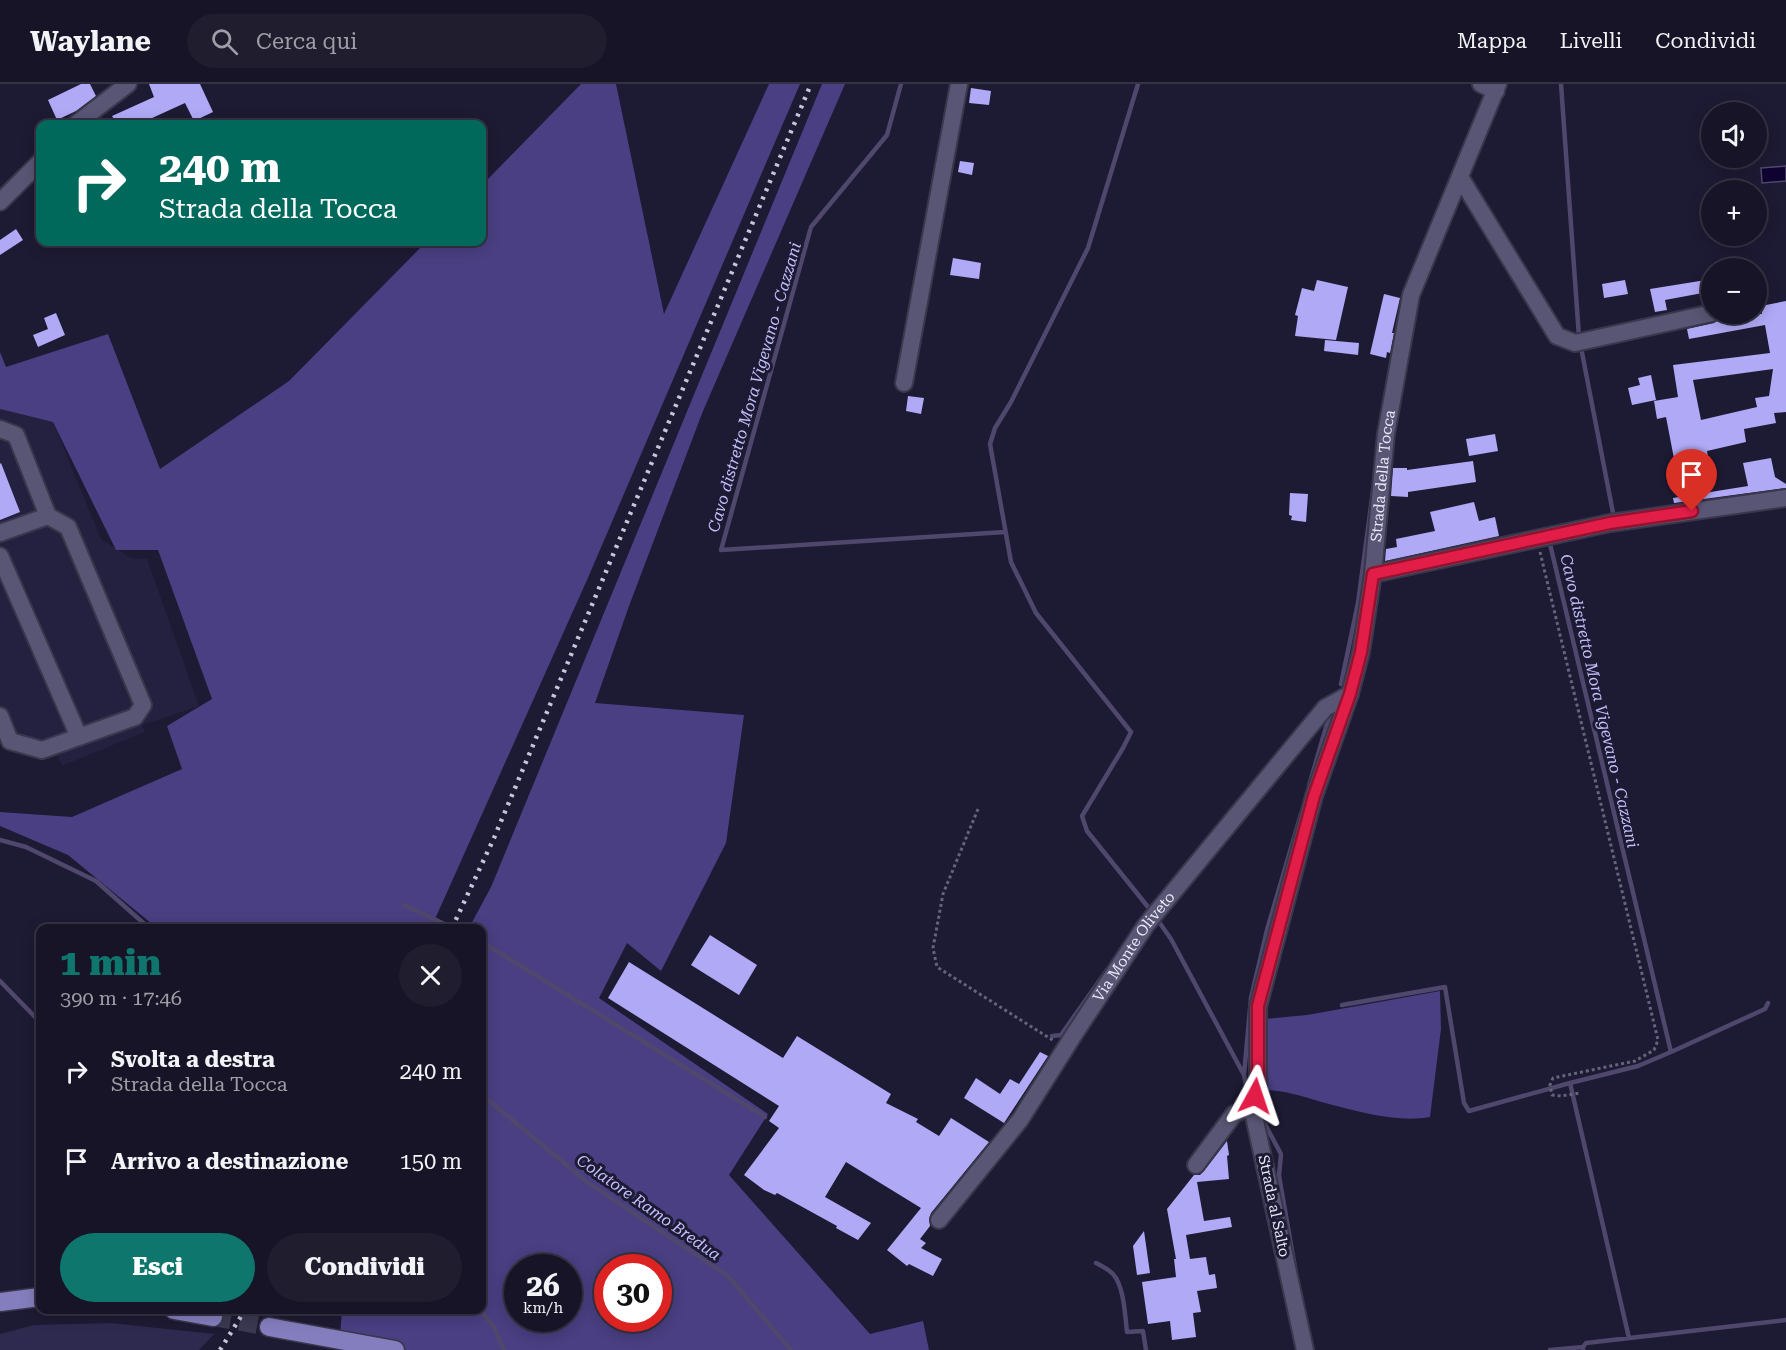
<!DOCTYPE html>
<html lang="it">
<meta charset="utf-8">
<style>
body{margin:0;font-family:"Roboto Serif",serif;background:#1f1d2e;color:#f1f3f6;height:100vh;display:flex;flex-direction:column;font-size:22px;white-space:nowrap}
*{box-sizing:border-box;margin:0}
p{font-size:20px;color:#9e9ea7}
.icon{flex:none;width:33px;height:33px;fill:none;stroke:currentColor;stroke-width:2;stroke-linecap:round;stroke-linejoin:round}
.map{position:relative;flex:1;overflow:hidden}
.drawer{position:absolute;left:36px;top:840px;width:450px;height:390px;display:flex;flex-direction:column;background:#161426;border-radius:12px;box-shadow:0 3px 15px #0003,0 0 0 2px #353343}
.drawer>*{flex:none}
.banner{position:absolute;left:36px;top:36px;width:450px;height:126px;border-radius:12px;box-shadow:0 3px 15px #0003,0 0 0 2px #353343;background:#00695c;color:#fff;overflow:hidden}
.tools{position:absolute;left:1701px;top:18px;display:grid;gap:12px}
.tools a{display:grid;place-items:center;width:66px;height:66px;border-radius:50%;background:#161426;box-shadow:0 3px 15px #0003,0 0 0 2px #353343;font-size:30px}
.speed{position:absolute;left:504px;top:1170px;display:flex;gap:12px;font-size:30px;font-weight:700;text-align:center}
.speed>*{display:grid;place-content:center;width:78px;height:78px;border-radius:50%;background:#161426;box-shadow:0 3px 15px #0003,0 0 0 2px #353343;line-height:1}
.speed small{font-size:15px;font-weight:400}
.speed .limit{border:9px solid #d22;background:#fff;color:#111}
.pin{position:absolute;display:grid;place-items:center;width:51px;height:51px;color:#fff;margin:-62px -26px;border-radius:50% 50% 50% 0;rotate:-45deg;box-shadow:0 0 6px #0007}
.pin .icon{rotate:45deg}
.me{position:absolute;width:66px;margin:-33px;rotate:5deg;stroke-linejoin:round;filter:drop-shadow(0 0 4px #0008)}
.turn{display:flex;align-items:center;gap:21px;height:126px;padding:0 24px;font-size:27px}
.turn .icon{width:78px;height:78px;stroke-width:2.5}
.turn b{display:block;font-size:42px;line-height:51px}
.round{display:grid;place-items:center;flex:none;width:63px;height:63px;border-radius:32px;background:#1f1d2e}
.head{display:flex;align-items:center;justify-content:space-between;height:102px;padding:0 24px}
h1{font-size:36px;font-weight:800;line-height:45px;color:#0f766e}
.cta{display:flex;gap:12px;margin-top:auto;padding:12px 24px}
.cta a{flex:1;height:69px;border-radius:36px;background:#0f766e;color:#fff;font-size:24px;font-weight:800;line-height:69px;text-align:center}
.cta a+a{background:#1f1d2e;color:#f1f3f6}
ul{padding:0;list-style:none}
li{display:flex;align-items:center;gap:18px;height:90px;padding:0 24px}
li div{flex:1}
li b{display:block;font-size:22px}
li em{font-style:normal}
header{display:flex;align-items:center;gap:36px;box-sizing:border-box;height:84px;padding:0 30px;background:#161426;border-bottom:2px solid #353343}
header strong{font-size:28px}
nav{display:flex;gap:33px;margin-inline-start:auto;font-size:21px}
.search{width:420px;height:54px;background:#1f1d2e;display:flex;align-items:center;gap:15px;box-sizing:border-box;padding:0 21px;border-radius:33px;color:#9e9ea7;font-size:22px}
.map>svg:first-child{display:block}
.built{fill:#24203f}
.green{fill:#2e2a4f}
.forest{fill:#493f82;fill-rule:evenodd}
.water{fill:#0f0230;stroke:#50476c;stroke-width:1.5}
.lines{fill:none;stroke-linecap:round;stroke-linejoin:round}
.stream{stroke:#50476c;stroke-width:4.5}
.building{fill:#b0a9f6;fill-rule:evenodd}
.major-tunnel{stroke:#3b3951;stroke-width:18;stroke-dasharray:18 9;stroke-linecap:butt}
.minor-casing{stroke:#39374b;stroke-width:20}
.major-casing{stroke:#39374b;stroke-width:21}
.path{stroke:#66647a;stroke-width:3;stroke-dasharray:3 3;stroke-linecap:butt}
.minor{stroke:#585674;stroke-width:16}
.major{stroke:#847ebe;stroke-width:18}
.rail{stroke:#c7c6d9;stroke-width:4.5;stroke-dasharray:3 6;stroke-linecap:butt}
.route-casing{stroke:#92132f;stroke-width:15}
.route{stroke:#e11d48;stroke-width:10}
.labels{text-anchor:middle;stroke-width:6;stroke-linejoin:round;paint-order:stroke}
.street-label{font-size:15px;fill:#e8e8f9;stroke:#1d1a33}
.water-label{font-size:16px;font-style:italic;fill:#c3bffb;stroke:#1d1a33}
</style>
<header>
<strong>Waylane</strong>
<div class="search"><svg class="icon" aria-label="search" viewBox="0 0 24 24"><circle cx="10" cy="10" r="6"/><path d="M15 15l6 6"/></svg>Cerca qui</div>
<nav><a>Mappa</a><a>Livelli</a><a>Condividi</a></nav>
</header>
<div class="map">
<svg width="1786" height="1266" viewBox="0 0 1786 1266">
<rect width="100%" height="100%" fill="#1d1a33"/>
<!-- built -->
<path class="built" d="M0,325L53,338L101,455L131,474L147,475L199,622L142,641L145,648L62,682L58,672L44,674L29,673L12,666L0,656Z"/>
<!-- green -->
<path class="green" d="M111,1239L214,1250L199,1266H0V1250L34,1241Z"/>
<!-- forest -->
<path class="forest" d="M581,0H616L664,230L769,0H800L587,496L431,844H157L68,771L0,742V728L72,733L182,685L167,642L212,615L158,466H116L53,338L0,325V268L6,283L108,250L160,385L289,297L426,158H482V101Z
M822,0H845L703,327L629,522L595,619L744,631L726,759L661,887L627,859L599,914L768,1030L729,1091L870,1250L923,1237L929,1266H339L342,1226H482V844H469L491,803ZM518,1184H568V1234H518ZM608,1184H658V1234H608Z
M1440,907L1441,945L1430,1033C1398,1039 1360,1028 1329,1020C1307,1014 1287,1006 1265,1006L1264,935L1307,931Z"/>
<!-- water -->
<path class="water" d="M1786,82V97L1762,99L1761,84Z"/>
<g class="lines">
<!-- stream -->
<path class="stream" d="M901,0L887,51L811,143L721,466L1005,448
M1138,0L1088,164L1011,318L995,344L990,360L1011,478L1036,529L1131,648L1123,664L1082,732L1087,747L1152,828
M1561,0L1579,253L1614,434
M1341,600L1358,519L1373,407
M1309,702L1331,626
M0,756L26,763L96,797L149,844
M404,821L453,844
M1157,835L1171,855L1244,991
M482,859L495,866L765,1033
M0,897L40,938
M1342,921L1445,903L1464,1019L1469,1027L1570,999L1638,982L1671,968L1550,460L1555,458
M1052,952L1061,951L1107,886
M1671,968L1765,925L1768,919
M1570,999L1629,1254
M482,1011L587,1098L728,1192L791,1266
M1250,1013L1247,1007L1244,991L1251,914L1267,846L1301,730
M1260,1031L1281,1070L1279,1092L1295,1184
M1096,1179C1102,1182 1108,1185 1113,1190C1124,1202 1125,1231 1127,1248L1143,1247L1146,1266
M480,1226L494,1243L504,1266
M1550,1266L1583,1263
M1583,1266V1263L1586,1259L1786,1236"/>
</g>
<!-- building -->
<path class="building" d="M81,0H90L96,12L76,27L57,36L48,16Z
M149,0H200L213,28L194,37L185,19L139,40H117L112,32L154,13Z
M971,4L991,7L989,21L969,19Z
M960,77L974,79L972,91L958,88Z
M16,145L23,156L0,171V156Z
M953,174L981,179L979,195L950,191Z
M1317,196L1348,203L1336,256L1295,252L1298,232L1295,231L1302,204L1314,207Z
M1625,196L1628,210L1604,214L1602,200Z
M1706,196L1708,208L1665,216L1667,226L1655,228L1650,205Z
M1384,210L1400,214L1392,249H1394L1390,269L1387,268L1386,274L1370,270Z
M1786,217V328L1774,329L1776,339L1744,345L1746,358L1707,367L1709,379L1676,385L1666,333L1657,335L1654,317L1678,313L1673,281L1770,269L1765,241L1689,255L1687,245L1714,239L1721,233L1741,230H1762L1761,222ZM1773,285L1769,312L1755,314L1757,323L1701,336L1693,296Z
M56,229L65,251L38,263L33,251L48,245L44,234Z
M1325,256L1359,259L1358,271L1324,267Z
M1651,291L1656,316L1632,321L1628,304L1640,301L1638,294Z
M908,312L924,314L921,330L906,327Z
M1495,350L1498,367L1469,372L1466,355Z
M1771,374L1775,393L1786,400V404L1674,419L1673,414L1748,402L1743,379Z
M1473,377L1476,398L1408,408V413L1391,412L1393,384H1407V386Z
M1,379L20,428L0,436V380Z
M1290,409L1308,410L1306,438L1291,436L1292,432L1289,431Z
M1474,418L1479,437L1495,433L1499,452L1385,477L1386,465L1397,463L1396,455L1435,447L1430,428Z
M710,851L757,881L739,911L691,881Z
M629,878L783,974L797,952L891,1010L886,1019L918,1035L916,1038L939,1052L951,1034L989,1058L931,1129L929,1135L930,1142L920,1155L926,1159L921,1164L942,1175L933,1192L909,1180L907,1182L887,1166L921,1124L846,1078L825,1113L871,1139L858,1156L836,1144L837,1142L777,1109L775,1111L764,1106L744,1091L779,1044L769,1037L779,1022L608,914Z
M1040,968L1048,972L1004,1039L964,1014L976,994L1000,1010L1010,995L1019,1000Z
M1227,1057L1229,1071L1227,1072L1229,1095L1197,1098L1204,1137L1230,1133L1232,1143L1186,1151L1190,1175L1206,1173L1209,1191L1215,1190L1217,1204L1197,1207L1201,1228L1193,1229L1196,1253L1172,1256L1170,1237L1148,1240L1142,1198L1176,1193L1174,1175H1176L1167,1125L1194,1091H1200L1204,1087Z
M1144,1147L1150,1189L1137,1191L1133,1162Z"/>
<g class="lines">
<!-- major-tunnel -->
<path class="major-tunnel" d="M213,1233L269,1243"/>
<defs>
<g id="minor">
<path d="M1481,0L1496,7"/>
<path d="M76,40L128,0"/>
<path d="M1460,93L1557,252L1575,259L1712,229"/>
<path d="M0,118L40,78"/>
<path d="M904,299L959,0"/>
<path d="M0,345L16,351L48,432"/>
<path d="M0,449L48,432L68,443L143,621L135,633L42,666L10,657L0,632"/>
<path d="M0,472L79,653"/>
<path d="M1373,490L1610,439L1786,414"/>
<path d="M1196,1081L1234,1030L1252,1023"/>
<path id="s1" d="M939,1136L1020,1036L1075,949L1146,841L1325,624L1350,610"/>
<path id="s2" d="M1305,1266L1252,1023L1258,1002V923L1314,712L1350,610L1361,568L1373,490L1386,350L1411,211L1498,0"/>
</g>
<path id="major" d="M0,1218L40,1213
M174,1226L213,1233
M269,1243L395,1266"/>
</defs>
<!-- minor casing -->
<use href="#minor" class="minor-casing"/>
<!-- major casing -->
<use href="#major" class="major-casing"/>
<!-- path -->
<path class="path" d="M1540,468L1658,956L1654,966L1635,977L1553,994L1550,1001L1552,1011L1561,1012L1580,1009
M978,725L943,810L933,864L937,883L1054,957"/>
<!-- minor -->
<use href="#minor" class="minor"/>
<!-- major -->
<use href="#major" class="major"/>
<!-- rail -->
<path class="rail" d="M452,844L494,754L811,0
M220,1266L245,1226"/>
</g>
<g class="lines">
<defs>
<path id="route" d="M1255,1012L1258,1002V922L1314,712L1350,610L1361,568L1373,490L1610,439L1692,427"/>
</defs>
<!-- route casing -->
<use href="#route" class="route-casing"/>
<!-- route -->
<use href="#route" class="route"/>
</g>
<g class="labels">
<!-- street labels -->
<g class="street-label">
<text dy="5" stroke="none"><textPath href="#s2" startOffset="897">Strada della Tocca</textPath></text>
<text dy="5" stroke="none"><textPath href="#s1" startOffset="336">Via Monte Oliveto</textPath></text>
<text transform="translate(1274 1122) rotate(78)" y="5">Strada al Salto</text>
</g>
<!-- water labels -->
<g class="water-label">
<text transform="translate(754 303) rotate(-74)" y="6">Cavo distretto Mora Vigevano - Cazzani</text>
<text transform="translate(1600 617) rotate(77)" y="6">Cavo distretto Mora Vigevano - Cazzani</text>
<text transform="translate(649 1123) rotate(35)" y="6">Colatore Ramo Bredua</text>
</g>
</g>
</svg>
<div class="tools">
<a><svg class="icon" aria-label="sound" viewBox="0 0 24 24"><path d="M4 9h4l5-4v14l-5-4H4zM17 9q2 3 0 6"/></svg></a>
<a>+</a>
<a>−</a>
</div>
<div class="speed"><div>26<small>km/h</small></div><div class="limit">30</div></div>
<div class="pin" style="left:1692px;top:427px;background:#d93025"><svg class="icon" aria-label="arrive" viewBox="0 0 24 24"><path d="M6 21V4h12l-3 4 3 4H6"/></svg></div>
<svg class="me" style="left:1255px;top:1012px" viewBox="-20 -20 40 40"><path d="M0-17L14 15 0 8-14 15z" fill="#e11d48" stroke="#fff" stroke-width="4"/></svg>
<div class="banner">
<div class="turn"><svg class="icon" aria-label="right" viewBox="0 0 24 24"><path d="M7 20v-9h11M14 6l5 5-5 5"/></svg><div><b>240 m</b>Strada della Tocca</div></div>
</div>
<section class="drawer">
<div class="head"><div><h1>1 min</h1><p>390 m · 17:46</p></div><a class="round"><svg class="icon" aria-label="close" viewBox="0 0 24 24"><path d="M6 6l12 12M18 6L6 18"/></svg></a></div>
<ul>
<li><svg class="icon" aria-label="right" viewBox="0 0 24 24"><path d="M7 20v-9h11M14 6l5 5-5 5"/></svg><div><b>Svolta a destra</b><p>Strada della Tocca</p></div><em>240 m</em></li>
<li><svg class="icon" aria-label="arrive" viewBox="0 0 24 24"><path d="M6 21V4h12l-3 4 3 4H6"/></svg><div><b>Arrivo a destinazione</b></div><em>150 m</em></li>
</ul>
<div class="cta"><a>Esci</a><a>Condividi</a></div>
</section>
</div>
